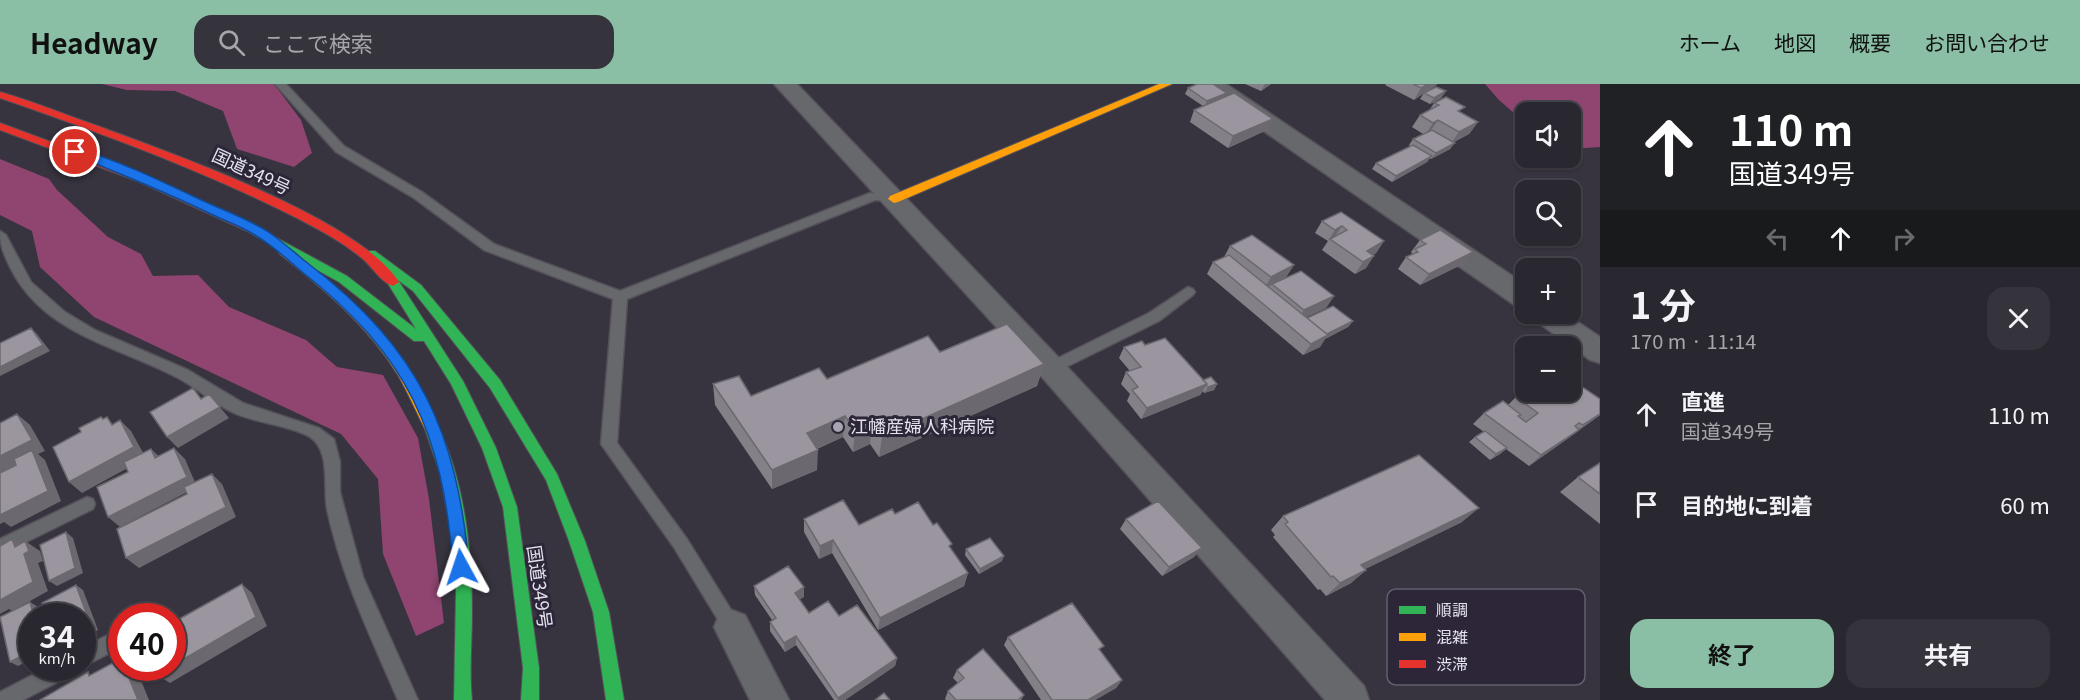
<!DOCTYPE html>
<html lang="ja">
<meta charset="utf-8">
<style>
body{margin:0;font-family:Georgia,"Noto Sans JP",serif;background:#35333b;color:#f1f3f6;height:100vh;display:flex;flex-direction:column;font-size:22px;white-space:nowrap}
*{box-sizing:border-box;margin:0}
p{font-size:20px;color:#a5a5aa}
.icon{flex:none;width:33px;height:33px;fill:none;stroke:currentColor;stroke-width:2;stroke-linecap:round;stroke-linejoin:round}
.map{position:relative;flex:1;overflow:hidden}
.sheet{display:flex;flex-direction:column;background:#29272f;width:480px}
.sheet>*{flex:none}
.hud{background:#202124;color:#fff;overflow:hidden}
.buttons{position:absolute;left:1515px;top:18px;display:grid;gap:12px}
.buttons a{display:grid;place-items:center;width:66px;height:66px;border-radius:12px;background:#29272f;box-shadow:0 2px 4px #0004,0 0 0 2px #45444b;font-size:30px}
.speed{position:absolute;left:18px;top:519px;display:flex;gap:12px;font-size:30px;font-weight:700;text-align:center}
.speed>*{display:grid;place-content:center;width:78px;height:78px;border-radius:50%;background:#29272f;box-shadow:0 2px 4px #0004,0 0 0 2px #45444b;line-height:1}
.speed small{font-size:15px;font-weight:400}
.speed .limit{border:9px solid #d22;background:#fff;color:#111}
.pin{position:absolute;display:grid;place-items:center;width:51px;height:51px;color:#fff;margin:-26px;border:3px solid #fff;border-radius:50%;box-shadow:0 2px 6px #0007}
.me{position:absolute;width:66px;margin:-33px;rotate:355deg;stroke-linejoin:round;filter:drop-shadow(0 0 4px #0008)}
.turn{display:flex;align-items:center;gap:21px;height:126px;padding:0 30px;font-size:27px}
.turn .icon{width:78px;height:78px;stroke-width:2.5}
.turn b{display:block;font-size:42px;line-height:51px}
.lanes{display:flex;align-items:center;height:57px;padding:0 30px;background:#0003;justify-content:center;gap:30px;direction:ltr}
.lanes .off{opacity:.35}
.round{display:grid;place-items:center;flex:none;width:63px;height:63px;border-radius:18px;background:#35333b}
.overview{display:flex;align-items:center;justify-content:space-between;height:102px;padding:0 30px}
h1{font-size:36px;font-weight:700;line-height:45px}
.action{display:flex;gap:12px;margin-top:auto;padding:12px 30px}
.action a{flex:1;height:69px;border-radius:18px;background:#8abfa5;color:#111;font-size:24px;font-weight:700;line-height:69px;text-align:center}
.action a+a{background:#35333b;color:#f1f3f6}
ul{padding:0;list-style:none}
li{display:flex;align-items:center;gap:18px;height:90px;padding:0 30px}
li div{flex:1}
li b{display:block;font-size:22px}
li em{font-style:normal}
header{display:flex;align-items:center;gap:36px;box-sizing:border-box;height:84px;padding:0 30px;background:#8abfa5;color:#111}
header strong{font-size:28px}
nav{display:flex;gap:33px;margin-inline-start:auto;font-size:21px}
.search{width:420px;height:54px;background:#35333b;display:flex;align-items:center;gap:15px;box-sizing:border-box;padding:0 21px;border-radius:18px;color:#a5a5aa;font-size:22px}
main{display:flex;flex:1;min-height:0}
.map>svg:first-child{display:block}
.forest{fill:#8f4570}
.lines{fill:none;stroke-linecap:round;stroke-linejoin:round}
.lane-casing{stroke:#54515a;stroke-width:3}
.street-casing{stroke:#54515a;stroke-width:3}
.fast-casing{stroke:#54515a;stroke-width:2}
.slow-casing{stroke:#54515a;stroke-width:2}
.jam-casing{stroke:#54515a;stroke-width:2}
.lane{fill:#67686c;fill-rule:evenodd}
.street{fill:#67686c;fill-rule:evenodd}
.fast{fill:#30b455;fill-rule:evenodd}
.slow{fill:#ff9f0a;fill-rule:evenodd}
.jam{fill:#e5322d;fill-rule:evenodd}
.wall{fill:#848088}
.shaded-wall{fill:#6c686f}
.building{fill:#9a959e;stroke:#6c686f;stroke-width:1.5}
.route{fill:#1a73e8;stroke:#114b97;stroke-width:1.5}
.poi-dot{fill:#a8a5b1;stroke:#2c2638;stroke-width:2}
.labels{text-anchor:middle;stroke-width:6;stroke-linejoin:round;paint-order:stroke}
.street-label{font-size:18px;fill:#e5e2ee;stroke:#2c2638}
.poi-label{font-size:18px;fill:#e5e2ee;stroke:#2c2638;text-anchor:start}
.key{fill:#2c2638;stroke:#645e6f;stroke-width:1.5}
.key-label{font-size:16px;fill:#e5e2ee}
</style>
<header>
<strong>Headway</strong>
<div class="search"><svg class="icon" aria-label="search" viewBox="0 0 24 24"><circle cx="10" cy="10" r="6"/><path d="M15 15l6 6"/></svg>ここで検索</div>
<nav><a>ホーム</a><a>地図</a><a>概要</a><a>お問い合わせ</a></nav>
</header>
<main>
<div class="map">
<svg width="1600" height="616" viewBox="0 0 1600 616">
<rect width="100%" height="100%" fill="#37343f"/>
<!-- forest -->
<path class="forest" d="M102,0H274L301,36L312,69L294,83L237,65L223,27L175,7L127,6Z
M1485,0H1600V63L1571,65L1570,28H1526L1525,39L1498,15Z
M0,75L49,95L57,106L108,153L141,170L153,192L198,191L229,223L306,256L337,283L383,291L418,354L429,415L444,539L416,552L383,470L378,395L341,350L94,233L40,183L32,147L0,131Z"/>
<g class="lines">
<defs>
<path id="lane" d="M275,0H286L344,62L422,108L494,160L620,207L870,109L898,112L900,115L898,118L875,116L627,215L617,359L687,455L738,537L741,543L738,549L732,552L726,549L675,465L601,360L613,215L484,166L414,114L336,68Z
M0,147L6,151L31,198L65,228L95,246L188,286L243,319L319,344L334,355L340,378V408L363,493L418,616H398C371,553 341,492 327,425C323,402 331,367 310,353C290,341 254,339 232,328C213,319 197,304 178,294C118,262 45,251 11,185C4,171 0,162 0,147Z
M1188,203L1193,205L1195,208L1193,211L1159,237L1056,288H1046L1044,284L1046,280L1149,229Z
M87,413L93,415L95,420L93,425L0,471V455Z
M122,544V563L82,583V564Z
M46,584H73L71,591L23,616H0V608Z"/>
<path id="street" d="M774,0H797L1061,276L1364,602L1369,616H1325L1041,292Z
M1200,0H1226L1526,201V225L1516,222L1203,5Z
M1532,230H1566L1600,253V279L1590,276L1536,237Z
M732,526L745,531L789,616H750L714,543L719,531Z"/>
<path id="fast" d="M251,140L347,192L416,245L387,198L389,195H396L365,170L367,167H375L421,201L500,296L557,390L585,457L609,528L624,616H606L593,528L569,457L546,396L490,304L413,207L398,196L463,297L496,364L517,423L539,584V616H521L523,584L503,423L482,364L451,300L424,257H414L339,198L247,147L245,144Z
M432,339L437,341C465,397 472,467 472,529C472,558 469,587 472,616H454L456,506L453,459L440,389L425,345L427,341Z"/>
<path id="slow" d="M1159,0H1172L898,118L894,119L888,115L890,112Z
M284,163C297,167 310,181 321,190C377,237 408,279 439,345L437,349H427C417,330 409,310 398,291C368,242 325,206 280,170L278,167L280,164Z"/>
<path id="jam" d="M0,8C32,17 63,30 95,41C168,68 358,134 399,198L393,202C382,199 372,183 363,175C343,158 320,146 297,134C202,86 101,49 0,14Z
M0,39L148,94L255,141L257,144L255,147H247L140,98L0,46Z"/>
</defs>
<!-- lane casing -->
<use href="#lane" class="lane-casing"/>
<!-- street casing -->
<use href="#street" class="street-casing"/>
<!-- fast casing -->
<use href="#fast" class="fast-casing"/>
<!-- slow casing -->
<use href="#slow" class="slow-casing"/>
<!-- jam casing -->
<use href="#jam" class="jam-casing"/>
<!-- lane -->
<use href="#lane" class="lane"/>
<!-- street -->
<use href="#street" class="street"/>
<!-- fast -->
<use href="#fast" class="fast"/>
<!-- slow -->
<use href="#slow" class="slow"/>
<!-- jam -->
<use href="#jam" class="jam"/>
</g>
<!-- wall -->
<path class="wall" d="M1245,0H1271L1261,7Z
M1386,0H1437L1435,2L1425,9L1446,7L1441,14L1430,20L1420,15L1424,9L1414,16L1385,1Z
M1188,4L1225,13L1273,35L1267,46L1228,64L1190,38L1194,26L1203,22L1185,10Z
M1434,19L1461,29L1478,38L1469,50L1454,58L1450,65L1431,75L1430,74L1427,78L1392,98L1372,85L1376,79L1410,62L1409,61L1413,55L1423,50L1412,43L1420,31L1429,27Z
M1341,128L1384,157L1376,169L1373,171L1366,184L1355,190L1322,166L1328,157L1315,149L1322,137Z
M1420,156L1463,180L1420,201L1398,185L1406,173L1410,172L1412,169L1411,168Z
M1230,162L1294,181L1286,193L1334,212L1326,224L1306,233L1307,234L1353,237L1348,243L1325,255L1320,263L1303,271L1207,190L1213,178L1224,173Z
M1145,261L1203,296L1217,300L1214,306L1204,309L1203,307L1200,311L1141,335L1127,317L1130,310L1121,300L1126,288L1130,287L1119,274L1124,263Z
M940,268L1044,280L1037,302L879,373L870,360L853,368L843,353L817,365V386L772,405L715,321L713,300L751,312Z
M1516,313L1600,315V331L1529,382L1506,365L1500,370L1490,376L1469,358L1475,353L1484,348L1473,340L1484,329L1508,321Z
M1600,379V440L1560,408L1578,393Z
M895,430L933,441L968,489L964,502L878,546L832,469L819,475L804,448V435L859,441Z
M1283,432L1462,438L1365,485L1366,486L1351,499L1326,512L1320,505L1318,506L1273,453L1275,451L1271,446Z
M1126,435L1194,473L1162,492L1120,445Z
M966,465L1002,477L979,490L965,471Z
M754,502L804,503V513L799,515L809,529L839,532L897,574L895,582L845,616H834L796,561L785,568L770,547V538L772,536L755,511Z
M1008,553L1100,567L1122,596L1116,604L1095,616H1041L1004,561Z
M957,586L1024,611L1021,616H946L945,615L948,607L958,599L953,594Z"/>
<!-- shaded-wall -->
<path class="shaded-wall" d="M1265,0H1271L1261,7Z
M1428,0H1437L1435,2L1414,16L1421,4Z
M1446,7L1441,14L1430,20L1434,14Z
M1227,9L1224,15L1205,23L1207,17Z
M1273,35L1267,46L1228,64L1233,52Z
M1438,36L1430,48L1425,51L1433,39Z
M1478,38L1469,50L1451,59L1459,48Z
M1455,59L1450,65L1431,75L1436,69Z
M1432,72L1427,78L1392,98L1396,92Z
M1342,142L1334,154L1330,155L1327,158L1335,146Z
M1384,157L1376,169L1362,177L1367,167Z
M1473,168L1463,180L1420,201L1429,190Z
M1374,172L1366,184L1355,190L1363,178Z
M1294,181L1286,193L1264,205L1271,193Z
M1334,212L1326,224L1296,238L1304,226Z
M1353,237L1348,243L1325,255L1320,263L1303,271L1311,260L1326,251Z
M31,244L37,250L50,267L0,292V283Z
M1044,280L1037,302L879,373L882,353Z
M1207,300L1200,311L1141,335L1147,324Z
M1217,300L1214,306L1204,309L1208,303Z
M209,310L229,334L178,364L167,353Z
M17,330L30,341L45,367L38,370L45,376L61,417L11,443L4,438L0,440V372Z
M1600,330V331L1566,356L1529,382L1541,371Z
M845,332L843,353L807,369V349Z
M120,336L131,347L146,374L82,409L69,398Z
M872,339L870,360L853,368L855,347Z
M174,364L185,375L197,403L120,443L108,433Z
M1507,364L1500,370L1490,376L1496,370Z
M151,365L163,376L155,374Z
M818,366L817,386L772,405V386Z
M212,390L222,400L236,433L139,484L126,474Z
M1479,424L1462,438L1347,494L1361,481Z
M66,448L73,454L83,489L57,502L49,497Z
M12,455L27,465L25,457L40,467L43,477L38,479L48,507L12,527L9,525L0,530V516L24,470L15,463Z
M833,456L832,469L819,475L820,462Z
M1202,464L1194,473L1162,492L1169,483Z
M1004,472L1002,477L979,490L980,485Z
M1366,486L1351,499L1326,512L1340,499Z
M968,489L964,502L878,546L880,534Z
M242,500L252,509L267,542L170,599L157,591L169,584H172V582Z
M76,501L83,506L98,546L82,555V546Z
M804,503V513L795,518V509Z
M30,518L38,523L40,532H34Z
M32,549V575L18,582L10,578L27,551Z
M796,552V561L785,568L784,559Z
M897,574L895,582L845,616H838V614Z
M125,584H136L149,616H138Z
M1122,596L1116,604L1095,616H1088Z"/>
<!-- building -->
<path class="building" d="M1197,0H1213L1227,9L1207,17L1188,4Z
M1413,0H1428L1421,4Z
M1436,3L1446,7L1434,14L1424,9Z
M1234,9L1273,35L1233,52L1194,26Z
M1446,13L1465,23L1458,27L1478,38L1459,48L1438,36L1433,39L1420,31L1439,21L1434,19Z
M1432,46L1455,59L1436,69L1413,55Z
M1413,61L1432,72L1396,92L1376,79Z
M1341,128L1384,157L1367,167L1374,172L1363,178L1330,155L1347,146L1342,142L1335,146L1322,137Z
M1440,146L1473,168L1429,190L1406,173L1418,168L1415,165L1426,160L1420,156Z
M1252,151L1294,181L1271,193L1230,162Z
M1229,171L1328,251L1311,260L1213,178Z
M1301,187L1334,212L1304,226L1272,200Z
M1333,222L1353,237L1327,250L1307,234Z
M1007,240L1044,280L882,353L872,339L855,347L845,332L807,349L818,366L772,386L713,300L739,292L751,312L819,284L827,295L928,252L940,268Z
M31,244L43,261L0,283V259Z
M1165,254L1207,300L1147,324L1132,306L1138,303L1126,288L1141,283L1124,263L1142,257L1145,261Z
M1211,293L1217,300L1208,303L1206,301L1207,300L1203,296Z
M1575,298L1600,315V330L1583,341L1579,339L1575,342L1579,346L1541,371L1484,329L1503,317L1521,331L1518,332L1526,338L1538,329L1516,313L1526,307V308H1570V301Z
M193,304L201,315L209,310L220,323L167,353L150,328Z
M17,330L32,356L0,372V339Z
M101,333L103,335L107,333L112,341L120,336L134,363L69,398L53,363L81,348L79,344Z
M1485,347L1507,364L1496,370L1475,353Z
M174,364L187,393L108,433L97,403L128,388L124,378L151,365L155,374Z
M32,366L48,407L0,431V389L16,381L14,375Z
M1419,371L1479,424L1361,481L1366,486L1340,499L1333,492L1331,493L1285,440L1288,438L1283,432Z
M1600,379V410L1578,393Z
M212,390L226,423L126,474L117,445L187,410L184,403Z
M843,416L859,441L892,425L895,430L918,418L933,441L937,439L952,460L949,462L968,489L880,534L833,456L820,462L804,435Z
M1158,417L1202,464L1169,483L1126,435Z
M66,448L75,484L49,497L40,461Z
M990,454L1004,472L980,485L966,465Z
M12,455L15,463L25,457L29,467L24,470L33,498L0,516V462Z
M788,482L804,503L795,509L809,529L828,517L839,532L857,521L897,574L838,614L796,552L784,559L770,538L776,534L754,502Z
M242,500L256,533L172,582V539Z
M76,501L91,542L82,546V532H47L42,519Z
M30,518L34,532H32V549L27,551L31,567L10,578L0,533Z
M1072,519L1104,562L1099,565L1122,596L1088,616H1052L1008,553Z
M983,565L1024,611L1018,616H956L948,607L964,594L957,586Z
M122,574V584H125L138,616H40L88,588L89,592Z
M154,584H169L157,591Z
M884,609L890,616H875Z"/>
<!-- route -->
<path class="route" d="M75,64C115,75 159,96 197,114C220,125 246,134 267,147C282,157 296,170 310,181C419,265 457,347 469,483L467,488L461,491L456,488L453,483C443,349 408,271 301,187C287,175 273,162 258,153C245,144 228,138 213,131C166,108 119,89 71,70L69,68Z"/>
<!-- markers -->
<circle class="poi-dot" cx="838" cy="343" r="6"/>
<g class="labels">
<!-- street labels -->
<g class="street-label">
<text transform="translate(251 88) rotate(25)" y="6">国道349号</text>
<text transform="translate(539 503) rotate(82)" y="6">国道349号</text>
</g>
<!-- poi labels -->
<g class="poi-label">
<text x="850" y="349">江幡産婦人科病院</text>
</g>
</g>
<!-- legend -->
<rect x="1387" y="505" width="198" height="96" rx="9" class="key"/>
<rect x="1399" y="522" width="27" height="8" fill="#30b455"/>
<rect x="1399" y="549" width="27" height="8" fill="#ff9f0a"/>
<rect x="1399" y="576" width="27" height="8" fill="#e5322d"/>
<g class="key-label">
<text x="1436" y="532">順調</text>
<text x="1436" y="559">混雑</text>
<text x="1436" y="586">渋滞</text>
</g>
</svg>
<div class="buttons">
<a><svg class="icon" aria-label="sound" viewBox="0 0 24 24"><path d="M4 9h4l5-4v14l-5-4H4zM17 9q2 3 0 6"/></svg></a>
<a><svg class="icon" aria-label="search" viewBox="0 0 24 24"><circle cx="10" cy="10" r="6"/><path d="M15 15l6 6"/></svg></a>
<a>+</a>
<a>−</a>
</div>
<div class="speed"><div>34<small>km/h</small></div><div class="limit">40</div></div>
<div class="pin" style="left:75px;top:68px;background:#d93025"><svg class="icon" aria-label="arrive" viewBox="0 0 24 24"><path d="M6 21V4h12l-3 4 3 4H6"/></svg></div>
<svg class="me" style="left:461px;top:483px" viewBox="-20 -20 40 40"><path d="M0-17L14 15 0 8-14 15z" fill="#1a73e8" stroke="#fff" stroke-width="4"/></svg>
</div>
<section class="sheet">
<div class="hud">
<div class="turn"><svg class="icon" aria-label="ahead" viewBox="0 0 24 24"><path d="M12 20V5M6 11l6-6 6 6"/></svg><div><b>110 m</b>国道349号</div></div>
<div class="lanes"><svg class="icon off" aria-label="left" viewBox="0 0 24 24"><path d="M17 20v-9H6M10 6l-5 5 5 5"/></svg><svg class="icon" aria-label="ahead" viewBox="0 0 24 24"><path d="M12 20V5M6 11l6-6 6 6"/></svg><svg class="icon off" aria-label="right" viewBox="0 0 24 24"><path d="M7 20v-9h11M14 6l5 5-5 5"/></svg></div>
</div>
<div class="overview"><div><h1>1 分</h1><p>170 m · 11:14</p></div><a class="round"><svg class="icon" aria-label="close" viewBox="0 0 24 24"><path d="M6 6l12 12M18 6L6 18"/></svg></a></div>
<ul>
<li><svg class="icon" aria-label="ahead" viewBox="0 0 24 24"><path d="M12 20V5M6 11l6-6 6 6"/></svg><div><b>直進</b><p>国道349号</p></div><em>110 m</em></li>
<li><svg class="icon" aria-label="arrive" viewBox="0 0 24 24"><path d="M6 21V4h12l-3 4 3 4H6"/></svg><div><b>目的地に到着</b></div><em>60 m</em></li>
</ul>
<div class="action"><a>終了</a><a>共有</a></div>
</section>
</main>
